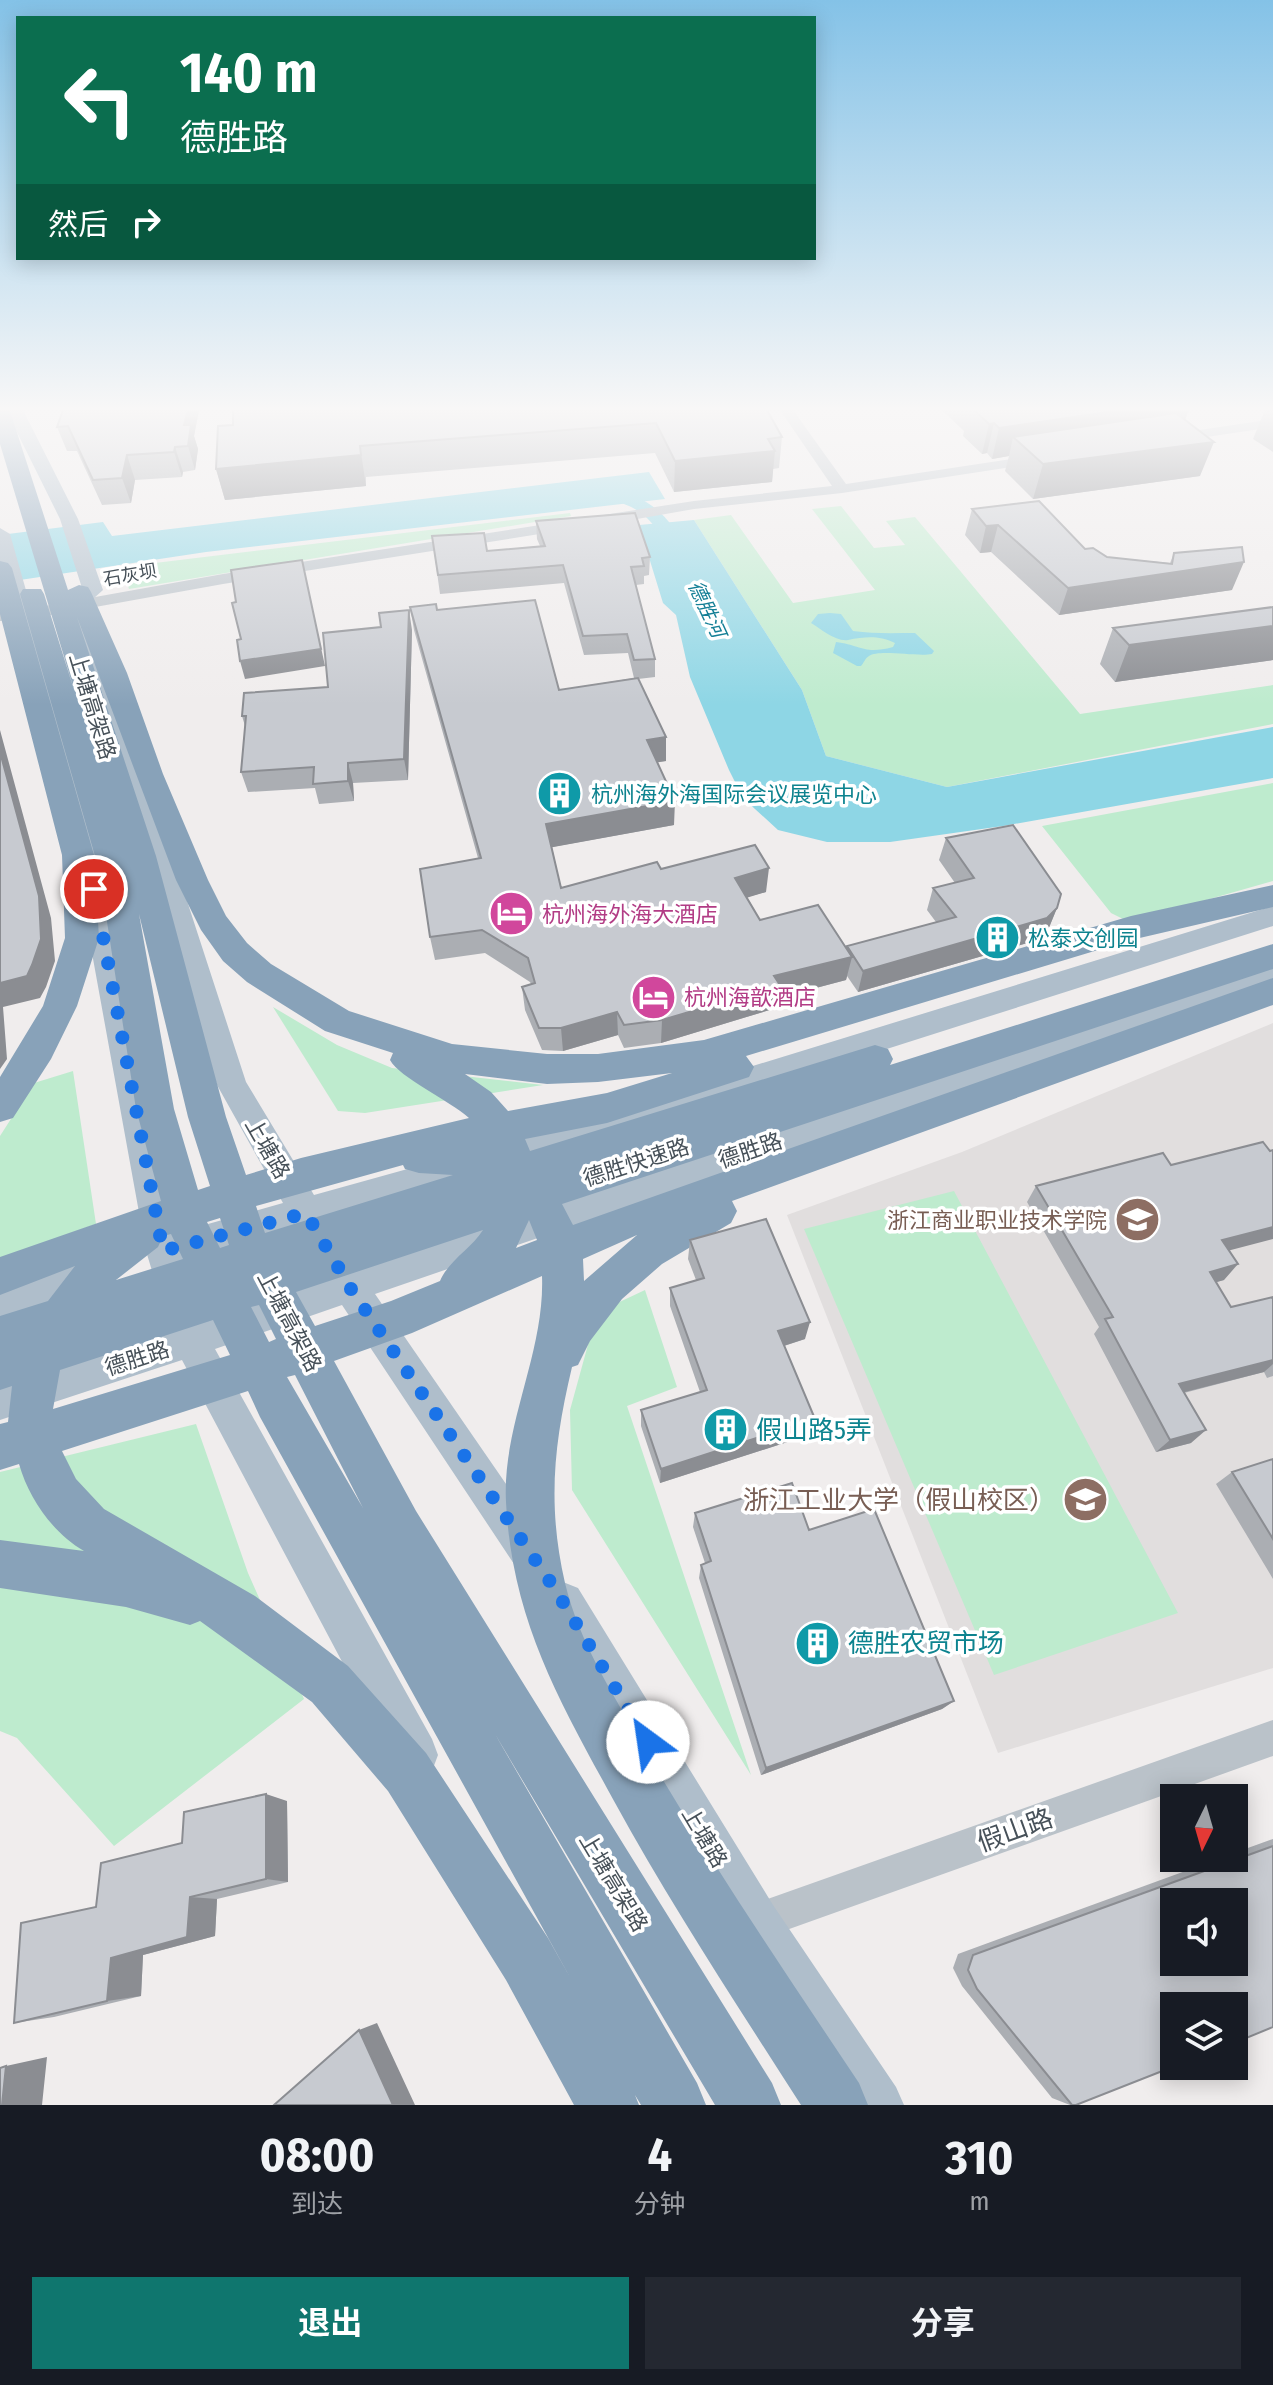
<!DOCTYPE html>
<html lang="zh">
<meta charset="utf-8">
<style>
body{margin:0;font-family:"Fira Sans Condensed","Noto Sans SC",sans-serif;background:#242831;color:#f1f3f6;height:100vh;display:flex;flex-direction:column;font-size:30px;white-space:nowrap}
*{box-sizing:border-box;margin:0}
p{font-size:26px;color:#9ea1a6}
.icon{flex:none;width:44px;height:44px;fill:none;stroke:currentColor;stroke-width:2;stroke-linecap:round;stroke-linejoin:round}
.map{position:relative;height:2105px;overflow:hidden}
.side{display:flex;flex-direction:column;background:#171b24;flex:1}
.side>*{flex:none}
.hud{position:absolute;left:16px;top:16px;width:800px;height:244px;border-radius:0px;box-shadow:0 4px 20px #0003;background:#0b6e4f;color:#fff;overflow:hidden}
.needle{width:52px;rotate:185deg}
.tools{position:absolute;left:1160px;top:1784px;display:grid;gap:16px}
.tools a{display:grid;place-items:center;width:88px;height:88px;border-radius:0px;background:#171b24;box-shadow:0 4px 20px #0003;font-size:40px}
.pin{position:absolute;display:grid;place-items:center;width:68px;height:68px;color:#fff;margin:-34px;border:4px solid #fff;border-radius:50%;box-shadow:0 2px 8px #0007}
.me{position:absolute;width:88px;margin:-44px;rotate:329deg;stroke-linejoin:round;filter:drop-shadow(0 0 6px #0008)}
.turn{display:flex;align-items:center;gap:28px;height:168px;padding:0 32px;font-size:36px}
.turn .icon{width:104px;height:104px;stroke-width:2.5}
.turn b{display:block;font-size:56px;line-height:68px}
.then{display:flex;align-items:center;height:76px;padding:0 32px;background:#0003;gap:16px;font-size:30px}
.eta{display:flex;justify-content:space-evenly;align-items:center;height:136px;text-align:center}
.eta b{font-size:48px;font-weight:700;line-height:56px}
.action{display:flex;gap:16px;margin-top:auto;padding:16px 32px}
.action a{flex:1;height:92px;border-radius:0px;background:#0f766e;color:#fff;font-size:32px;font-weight:700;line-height:92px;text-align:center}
.action a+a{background:#242831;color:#f1f3f6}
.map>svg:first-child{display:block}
.education{fill:#e1dede}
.green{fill:#beebce}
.water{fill:#8ed6e5}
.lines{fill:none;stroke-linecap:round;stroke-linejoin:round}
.canal{fill:#8ed6e5;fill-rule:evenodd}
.minor{fill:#bac2c9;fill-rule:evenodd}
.major{fill:#afbecb;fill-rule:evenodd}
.highway{fill:#88a2b9;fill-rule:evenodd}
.wall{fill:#abaeb3}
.shaded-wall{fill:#8b8d92}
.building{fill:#c7cad0;stroke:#8b8d92;stroke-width:2;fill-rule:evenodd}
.route{stroke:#1a73e8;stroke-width:14;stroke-dasharray:0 25.2}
.labels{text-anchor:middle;stroke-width:7;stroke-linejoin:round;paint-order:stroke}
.far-street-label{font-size:18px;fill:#475159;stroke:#fff}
.far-water-label{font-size:20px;font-style:italic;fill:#168097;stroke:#fff}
.street-label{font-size:22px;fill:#475159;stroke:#fff}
.culture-label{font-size:22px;fill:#0d838f;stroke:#fff;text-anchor:start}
.hotel-label{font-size:22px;fill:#b23c85;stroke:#fff;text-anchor:start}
.education-label{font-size:22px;fill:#785e54;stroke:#fff;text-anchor:end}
.near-culture-label{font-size:26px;fill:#0d838f;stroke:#fff;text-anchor:start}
.near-education-label{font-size:26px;fill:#785e54;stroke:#fff;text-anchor:end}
.near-street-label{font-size:26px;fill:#475159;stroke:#fff}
</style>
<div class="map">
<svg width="1273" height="2105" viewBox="0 0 1273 2105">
<rect width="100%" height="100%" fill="#f0eded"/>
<!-- education -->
<path class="education" d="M1273,1023V1668L998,1753L787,1215L962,1152Z"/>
<!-- green -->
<path class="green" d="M841,506L874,548L905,545L886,521L915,517L1080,714L1273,685V724L947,787L826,756L802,690L694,520L731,515L793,603L875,590L812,509Z
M570,513L571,516L129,589L122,567Z
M1273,783V881L1129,922L1111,913L1042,826Z
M273,1007L337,1045L392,1068L543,1085L365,1113L338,1111Z
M73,1071L96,1224L0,1259V1136L34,1083Z
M954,1191L1178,1613L994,1675L804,1229Z
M645,1290L677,1387L627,1406L751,1775L572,1490L570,1410L589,1341L611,1306Z
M196,1424L248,1573L304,1699L114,1846L17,1738L0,1731V1472Z"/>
<!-- water -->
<path class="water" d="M649,472L665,499L206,552L0,583V535L103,522L112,536Z
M694,520L802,690L826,756L947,787L1273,727V778L1003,826L890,842H827L778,830L743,798L729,770L690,677L676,615L663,603L639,525Z
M830,613L841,614L853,631C874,634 894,633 915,633L934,651L932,654C917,657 879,649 869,656C865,658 864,663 861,666H857L833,653L836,642C861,645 864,655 893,647L895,643C878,635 865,637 848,640C836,642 821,629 811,623L818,614Z"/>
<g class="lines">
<!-- canal -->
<path class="canal" d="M607,489C649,495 670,516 688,553L686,557H674C651,519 646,508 601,497L599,494Z"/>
<!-- minor -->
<path class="minor" d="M780,410H793L846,484L1037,455L1044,459L1037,463L842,493L694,509L603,525L595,520L603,515L694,501L832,486Z
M1273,419V427L1173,442L1166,438L1173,434Z
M566,521L571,523V529L223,584L23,620L0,621V611L23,610L223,574Z
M1273,1720V1756L756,1941L742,1936L737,1922L742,1908L756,1903Z"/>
<!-- major -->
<path class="major" d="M6,410H23L78,519L103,590L84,607L148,781L246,1082L314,1195L519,1138L1273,906V926L519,1166L329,1220L358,1268L1273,963V985L375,1294L544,1539L550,1553L544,1567L530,1573L516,1567L342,1305L215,1349L432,1739L438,1755L432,1771L416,1777L400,1771L182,1360L0,1420V1384L170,1330L146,1251L53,738L0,569V528L10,534L33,615L77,738L176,1233L283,1203L217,1085L124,781L63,606L82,588L60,519ZM298,1229L326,1279L202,1319L183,1261Z
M96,1258L108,1263L113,1274L108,1285L0,1322V1290Z
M563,1582L578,1588L773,1905L896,2087L904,2105H848L739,1939L548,1618L542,1603L548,1588Z"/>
<!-- highway -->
<path class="highway" d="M0,410L10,411L68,590L79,585L88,587L91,592L127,673L163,774L208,880L226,916L247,943L271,964L349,1011L452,1044L547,1054H598L704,1040L1131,916L1273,885V907L1131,940L746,1056L754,1067L749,1077L607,1123L525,1139L530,1151L875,1045L888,1049L893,1059L890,1065L1273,944V969L562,1204L573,1225L1273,978V1005L732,1201L737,1211L731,1223L662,1264L622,1299L590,1341L578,1365L572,1367C554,1443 547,1505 565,1583C579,1642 613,1694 643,1746C710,1862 785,1972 859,2083L868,2105H801C737,2005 671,1905 614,1801C559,1700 512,1620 506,1502C502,1425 545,1353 542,1276L412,1333L334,1361L416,1511L772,2083L781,2105H715L495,1734L697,2083L706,2105H641L635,2095L639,2105H574L506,1980L388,1791L312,1702L200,1621L190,1625L126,1607L0,1588V1540L84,1551C53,1533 29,1499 19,1464L0,1470V1424L8,1422L12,1386L0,1390V1316L48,1301L75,1266L0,1295V1257L161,1201L136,1109L99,870L20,594L23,589H41L44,594L75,693L0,444ZM77,617L176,880L201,930L223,961L247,982L325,1031L393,1053L390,1060C400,1078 449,1100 469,1118L301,1158L246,1175L226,1117L156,856ZM139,914L188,1117L210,1186L198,1190L174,1109ZM672,1073L607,1093L508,1111L491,1092L465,1074L547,1084L598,1082ZM403,1165L405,1169L419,1173L453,1175L265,1233L256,1206ZM220,1218L229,1245L220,1248L207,1222ZM529,1220L537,1240L516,1248ZM483,1230C471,1249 449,1260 440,1281L391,1301L315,1326L296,1292ZM171,1234L183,1259L116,1280L158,1247L163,1236ZM637,1235L584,1281L583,1259ZM259,1305L276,1339L269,1342L251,1307ZM213,1320L230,1355L53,1409L60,1370ZM295,1375L363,1508L287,1377ZM248,1391L260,1417L572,1981L548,1938L426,1753L348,1666L255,1596L104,1509L76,1479L62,1451Z
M0,561L8,563L12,568L94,855L99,938L77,1006L51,1059L13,1118L0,1122V1077L43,1006L65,938L62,855L0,614Z"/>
</g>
<!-- wall -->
<path class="wall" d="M63,410H199L194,436L198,449L195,470L183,472L182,477L135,480L131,503L102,505L77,451H67L57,427Z
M767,410L782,437L779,468L773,469L772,482L674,492L655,453L366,477V486L225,500L216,469L233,425Z
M942,410H1189L1185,420L1200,476L1033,499L1005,471L1009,456L992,459L987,453L982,454L963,436L964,431Z
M1265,410H1273V452L1253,439Z
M972,509L1107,557L1170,563L1174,553L1232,590L1059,615L991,552L980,553L965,535Z
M536,521L650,557L649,575L644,576V584L636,585L655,659V677L638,679L666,761L657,762L674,825L552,847L561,888L661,869L766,892L747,897L760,920L846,949L847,946L936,922L927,910L933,888L955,883L939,860L946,838L1057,908L1048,930L1038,940L858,992L847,976L846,980L778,998L776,1008L661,1043L624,1048L618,1035L563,1051L542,1050L525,1010L522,987L531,984L530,982L485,953L435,960L430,937L478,858L414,630L410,607L437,610L559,690L634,678L628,653L584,655L564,583L440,594L432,536L487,551L540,546L537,539Z
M1273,607V660L1115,682L1100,664L1113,628Z
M412,630L408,780L353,783L354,801L319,804L315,788L248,792L241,772L245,726L242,716L328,687Z
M1036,1186L1229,1251L1224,1280L1216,1282L1231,1307L1273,1297V1376L1267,1378L1264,1372L1184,1393L1191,1443L1156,1452L1094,1334L1099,1327L1027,1202Z
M690,1240L805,1339L784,1346L809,1435L660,1483L641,1426V1410L700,1392L670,1306V1288L696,1280L688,1259Z
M1273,1459V1579L1216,1484L1232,1472Z
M695,1513L809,1530L954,1701L942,1709L761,1775L699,1578L701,1565L705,1563L693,1527Z
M287,1801L288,1882L217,1899L215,1936L143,1955L141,1996L54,2017L14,2023L96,1907Z
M1273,1839V2027L1076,2105H1070L1052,2098L962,1986L953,1968L958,1954L1221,1858H1234V1853Z"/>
<!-- shaded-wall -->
<path class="shaded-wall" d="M188,410H199L194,436L198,449L195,470L188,446L184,425Z
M1121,410H1189L1183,424L1013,437L1009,456L992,459L999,428Z
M994,423L987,453L982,454L989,424Z
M1214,442L1200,476L1033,499L1043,464Z
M360,446L366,486L225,500L216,469Z
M175,447L183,472L182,477L174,452Z
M775,451L772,482L674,492L675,461Z
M127,455L135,480L131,503L122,478Z
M998,525L991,552L980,553L986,526Z
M302,560L325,666L245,679L240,661Z
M1244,562L1232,590L1059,615L1068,588Z
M409,610L412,630L408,780L404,759Z
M1273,626V660L1115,682L1129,645Z
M0,730L51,918L55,961L46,987L40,998L3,1007L7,1059L0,1069Z
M666,737V761L647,764V740Z
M348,763L353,783L354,801L348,781Z
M675,801L674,825L548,848L546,824Z
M769,868L766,892L733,902L735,878Z
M1057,908L1048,930L1038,940L858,992L863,971Z
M852,957L846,980L778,998L776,1008L661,1043L662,1020L774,976Z
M617,1012L618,1035L563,1051L561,1028Z
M1273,1227V1239L1208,1256L1222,1240Z
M1238,1264L1224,1280L1196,1288L1210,1272Z
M810,1322L805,1339L774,1349L778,1331Z
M1273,1360V1364L1264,1372L1165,1397L1179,1384Z
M815,1419L809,1435L660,1483L661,1469Z
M1206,1430L1191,1443L1156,1452L1170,1440Z
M954,1701L942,1709L761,1775L766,1768Z
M266,1794L287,1801L288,1882L266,1879Z
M190,1897L217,1899L215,1936L143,1955L141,1996L107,2001L111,1958Z
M377,2023L415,2105H393L359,2030Z
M47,2057L42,2105H2L6,2066Z"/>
<!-- building -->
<path class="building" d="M63,410H188L184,425H191L188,446L175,447L174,452L127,455L122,478L93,480L68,426L57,427Z
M233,410H767L782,437L768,439L775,451L675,461L656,423L360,446L361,455L216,469L218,426L233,425Z
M974,410H1121L999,428L994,423L989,424Z
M1176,413L1214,442L1043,464L1013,437Z
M1039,501L1085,549L1093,548L1107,557L1172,564L1174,553L1242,547L1244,562L1068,588L998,525L986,526L972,509Z
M635,513L650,557L642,558L644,566L631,567L655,659L634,660L627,634L583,636L563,565L438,575L432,536L484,533L487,551L545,546L536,521Z
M302,560L321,649L240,661L237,640L241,639L232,603L236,602L231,570Z
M535,600L559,690L638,678L666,737L647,740L675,801L546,824L561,888L657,862L661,869L755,845L769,868L735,878L760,920L818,905L852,957L774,976L780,985L662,1020L624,1025L617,1012L561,1028H539L522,987L535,983L528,958L482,930L430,937L420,869L481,858L410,607L436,604L437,610Z
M1273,607V626L1129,645L1113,628Z
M409,610L404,759L348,763V781L313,784L314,767L241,772L246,716H242L244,693L328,687L323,633L381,627L379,613Z
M0,752L39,896L41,939L32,965L27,976L0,983Z
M1013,825L1061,894L1057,908L1047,918L863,971L847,946L956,917L933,888L974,878L946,838Z
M1263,1142L1270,1151L1273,1150V1227L1222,1240L1238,1264L1210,1272L1231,1307L1273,1297V1360L1179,1384L1206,1430L1170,1440L1105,1319L1113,1317L1036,1186L1163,1153L1171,1165Z
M766,1219L810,1322L778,1331L815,1419L661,1469L641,1410L707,1390L670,1288L704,1278L690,1240Z
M1273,1459V1539L1232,1472Z
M792,1483L809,1530L874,1509L954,1701L766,1768L701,1565L711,1561L695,1513Z
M266,1794V1879L190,1897L187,1937L111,1958L107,2001L14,2023L21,1923L96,1907L101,1863L182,1843L184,1812Z
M1273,1846V2027L1234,2043V2006H1174L1175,2066L1076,2105H1072L977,1989L968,1970L973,1955ZM1174,1902H1234V1962H1174Z
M359,2030L393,2105H274Z
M6,2066L2,2105H0V2068Z"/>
<!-- sky -->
<linearGradient id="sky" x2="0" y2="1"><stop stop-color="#84c2e7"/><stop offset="0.58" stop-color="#f8f7f7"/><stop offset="1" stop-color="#f8f7f7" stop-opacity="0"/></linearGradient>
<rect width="1273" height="705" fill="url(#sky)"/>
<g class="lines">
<!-- route -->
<path class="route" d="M94,889L163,1251L306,1213L351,1289L555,1589L648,1742"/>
</g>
<!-- icons -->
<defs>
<symbol id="building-disc" viewBox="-11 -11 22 22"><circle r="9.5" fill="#0f9aa8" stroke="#fff"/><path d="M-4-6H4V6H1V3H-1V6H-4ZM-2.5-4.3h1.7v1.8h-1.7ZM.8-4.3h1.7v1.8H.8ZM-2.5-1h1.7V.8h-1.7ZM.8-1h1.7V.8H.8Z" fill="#fff"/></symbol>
<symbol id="hotel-disc" viewBox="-11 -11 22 22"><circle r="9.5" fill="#d1479c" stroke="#fff"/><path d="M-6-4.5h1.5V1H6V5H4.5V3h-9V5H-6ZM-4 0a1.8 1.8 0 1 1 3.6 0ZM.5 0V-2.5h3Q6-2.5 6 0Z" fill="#fff"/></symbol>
<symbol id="university-disc" viewBox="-11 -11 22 22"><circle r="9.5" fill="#8d6e63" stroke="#fff"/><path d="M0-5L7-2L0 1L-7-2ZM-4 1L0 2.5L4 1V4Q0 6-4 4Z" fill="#fff"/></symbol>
</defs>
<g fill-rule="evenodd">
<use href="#building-disc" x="534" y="768" width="51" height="51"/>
<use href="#hotel-disc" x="486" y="888" width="51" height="51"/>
<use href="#building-disc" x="972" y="912" width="51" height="51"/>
<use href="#hotel-disc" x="628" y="972" width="51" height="51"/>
<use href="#university-disc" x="1112" y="1194" width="51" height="51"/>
<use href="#building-disc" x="700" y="1404" width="51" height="51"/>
<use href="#university-disc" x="1060" y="1474" width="51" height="51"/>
<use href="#building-disc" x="792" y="1618" width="51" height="51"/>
</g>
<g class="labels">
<!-- far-street labels -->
<g class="far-street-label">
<text transform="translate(130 575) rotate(-10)" y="6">石灰坝</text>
</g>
<!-- far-water labels -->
<g class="far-water-label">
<text transform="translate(707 609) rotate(65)" y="7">德胜河</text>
</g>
<!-- street labels -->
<g class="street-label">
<text transform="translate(93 706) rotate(73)" y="8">上塘高架路</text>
<text transform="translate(268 1148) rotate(60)" y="8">上塘路</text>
<text transform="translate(750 1150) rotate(-19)" y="8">德胜路</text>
<text transform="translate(636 1162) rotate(-18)" y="8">德胜快速路</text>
<text transform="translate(290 1321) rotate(62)" y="8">上塘高架路</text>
<text transform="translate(137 1358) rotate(-18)" y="8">德胜路</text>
<text transform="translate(705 1837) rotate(59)" y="8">上塘路</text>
<text transform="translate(614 1882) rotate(59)" y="8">上塘高架路</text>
</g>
<!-- culture labels -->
<g class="culture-label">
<text x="591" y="802">杭州海外海国际会议展览中心</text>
<text x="1028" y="946">松泰文创园</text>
</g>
<!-- hotel labels -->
<g class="hotel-label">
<text x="542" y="922">杭州海外海大酒店</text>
<text x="684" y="1005">杭州海歆酒店</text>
</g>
<!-- education labels -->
<g class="education-label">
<text x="1107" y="1228">浙江商业职业技术学院</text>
</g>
<!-- near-culture labels -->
<g class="near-culture-label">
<text x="756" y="1439">假山路5弄</text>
<text x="848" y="1652">德胜农贸市场</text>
</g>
<!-- near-education labels -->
<g class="near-education-label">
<text x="1055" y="1509">浙江工业大学（假山校区）</text>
</g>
<!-- near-street labels -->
<g class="near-street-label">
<text transform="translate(1015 1830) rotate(-20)" y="9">假山路</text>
</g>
</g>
</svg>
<div class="tools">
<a><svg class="needle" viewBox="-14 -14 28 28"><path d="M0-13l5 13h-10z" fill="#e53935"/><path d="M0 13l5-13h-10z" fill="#9ea1a6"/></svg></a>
<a><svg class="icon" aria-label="sound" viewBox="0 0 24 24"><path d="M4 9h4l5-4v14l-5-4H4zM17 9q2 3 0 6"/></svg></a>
<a><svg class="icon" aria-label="layers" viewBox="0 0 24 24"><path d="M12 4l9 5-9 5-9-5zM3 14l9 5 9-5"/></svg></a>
</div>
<div class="pin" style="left:94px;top:889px;background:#d93025"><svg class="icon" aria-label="arrive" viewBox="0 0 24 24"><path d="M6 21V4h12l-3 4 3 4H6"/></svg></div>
<svg class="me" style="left:648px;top:1742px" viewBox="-20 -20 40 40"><circle r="19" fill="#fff"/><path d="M0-13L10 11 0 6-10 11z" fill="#1a73e8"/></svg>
<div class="hud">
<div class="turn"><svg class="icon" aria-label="left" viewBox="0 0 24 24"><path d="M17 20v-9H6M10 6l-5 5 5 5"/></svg><div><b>140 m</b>德胜路</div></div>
<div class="then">然后<svg class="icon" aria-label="right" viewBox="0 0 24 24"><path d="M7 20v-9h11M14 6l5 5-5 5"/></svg></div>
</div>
</div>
<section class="side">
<div class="eta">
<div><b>08:00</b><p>到达</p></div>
<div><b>4</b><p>分钟</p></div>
<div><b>310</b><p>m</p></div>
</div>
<div class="action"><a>退出</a><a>分享</a></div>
</section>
